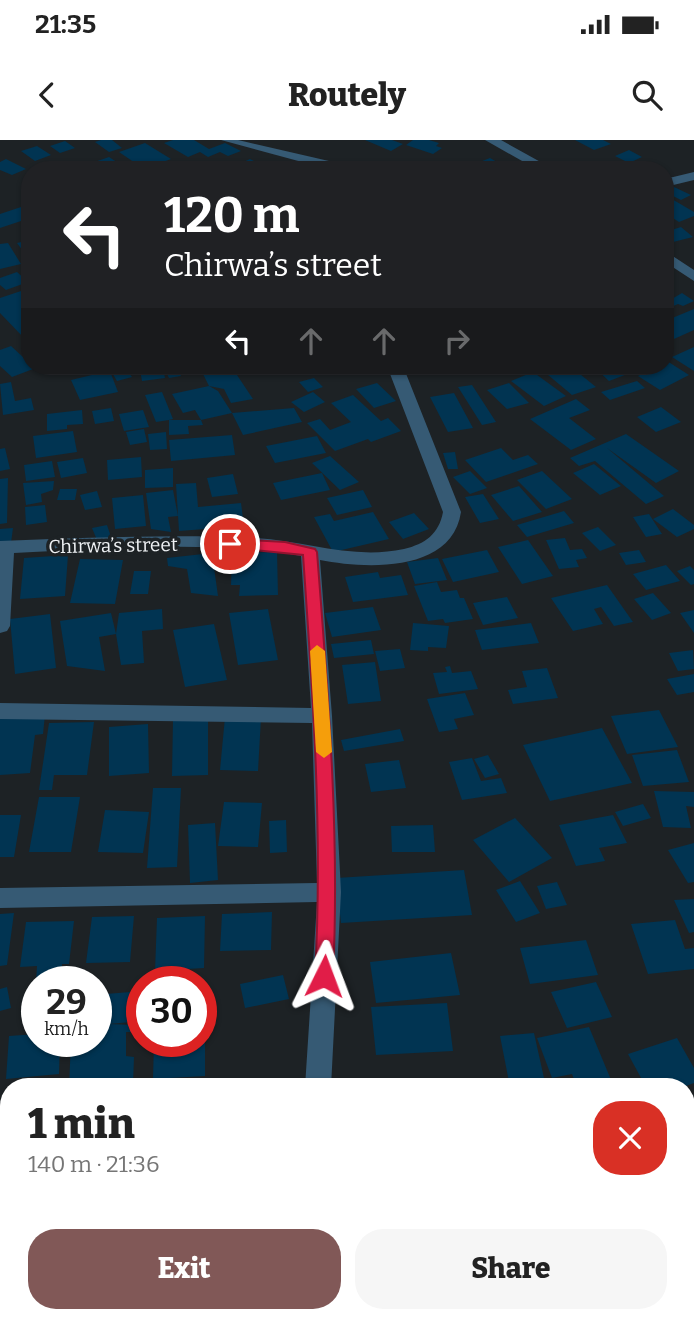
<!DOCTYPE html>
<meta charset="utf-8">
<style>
body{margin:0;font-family:Bitter,serif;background:#f6f6f6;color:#222;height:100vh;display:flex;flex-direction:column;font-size:26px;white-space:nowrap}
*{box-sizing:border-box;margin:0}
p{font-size:23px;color:#767676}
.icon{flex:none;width:38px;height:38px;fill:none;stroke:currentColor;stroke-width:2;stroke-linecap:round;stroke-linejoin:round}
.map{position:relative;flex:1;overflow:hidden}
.sheet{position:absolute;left:0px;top:938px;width:695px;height:245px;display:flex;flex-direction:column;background:#fff;border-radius:28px 28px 0 0;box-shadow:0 2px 5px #0004}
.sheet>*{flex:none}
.top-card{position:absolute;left:21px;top:21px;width:653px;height:214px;border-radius:28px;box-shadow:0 2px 5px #0004;background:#202124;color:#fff;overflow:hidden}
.speed{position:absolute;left:21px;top:826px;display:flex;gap:14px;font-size:35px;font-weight:700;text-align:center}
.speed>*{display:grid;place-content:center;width:91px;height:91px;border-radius:50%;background:#fff;box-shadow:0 2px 5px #0004;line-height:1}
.speed small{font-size:18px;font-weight:400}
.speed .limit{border:10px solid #d22;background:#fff;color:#111}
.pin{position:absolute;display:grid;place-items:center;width:60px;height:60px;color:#fff;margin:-30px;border:4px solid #fff;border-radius:50%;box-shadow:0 2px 7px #0007}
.me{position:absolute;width:77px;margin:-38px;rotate:3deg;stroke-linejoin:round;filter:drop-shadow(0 0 5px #0008)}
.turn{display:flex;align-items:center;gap:24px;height:147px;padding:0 28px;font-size:32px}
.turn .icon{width:91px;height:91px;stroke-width:2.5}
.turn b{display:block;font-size:49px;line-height:60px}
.lanes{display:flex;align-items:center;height:66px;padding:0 28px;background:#0003;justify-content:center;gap:35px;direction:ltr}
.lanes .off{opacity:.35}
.round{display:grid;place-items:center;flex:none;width:74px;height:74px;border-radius:28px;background:#f6f6f6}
.summary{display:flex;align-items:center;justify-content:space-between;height:119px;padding:0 28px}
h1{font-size:42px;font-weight:800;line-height:52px}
.primary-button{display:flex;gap:14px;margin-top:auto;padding:14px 28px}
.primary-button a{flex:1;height:80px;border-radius:28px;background:#815857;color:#fff;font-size:28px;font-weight:800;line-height:80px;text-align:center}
.primary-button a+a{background:#f6f6f6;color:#222}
.status{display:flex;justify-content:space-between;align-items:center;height:49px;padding:0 35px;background:#fff;direction:ltr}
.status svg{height:19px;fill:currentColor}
header{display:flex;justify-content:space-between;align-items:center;height:91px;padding:0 28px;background:#fff;font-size:32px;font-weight:800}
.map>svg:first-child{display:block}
.building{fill:#013452}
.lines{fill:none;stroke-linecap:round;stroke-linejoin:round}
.lane{fill:#365a74;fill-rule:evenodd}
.street{fill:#365a74;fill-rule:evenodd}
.route{fill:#e11d48;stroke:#92132f;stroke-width:2}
.slow{fill:#f59e0b}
.labels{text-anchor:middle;stroke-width:7;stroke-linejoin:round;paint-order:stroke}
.street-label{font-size:19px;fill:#eff2f5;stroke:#1d2225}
</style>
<div class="status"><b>21:35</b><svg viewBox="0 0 49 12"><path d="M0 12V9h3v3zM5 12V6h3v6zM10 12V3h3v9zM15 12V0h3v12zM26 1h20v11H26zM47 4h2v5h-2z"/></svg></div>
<header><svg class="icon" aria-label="back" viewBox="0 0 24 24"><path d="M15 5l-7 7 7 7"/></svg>Routely<svg class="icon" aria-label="search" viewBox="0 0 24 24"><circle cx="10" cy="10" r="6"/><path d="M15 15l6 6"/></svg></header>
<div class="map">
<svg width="694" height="1183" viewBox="0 0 694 1183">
<rect width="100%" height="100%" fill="#1d2225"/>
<!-- building -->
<path class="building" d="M101,0H112L122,8L109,12L95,2Z
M173,0H194L209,9L225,3L241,11L228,16L220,12L208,17L200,12L188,17L164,3Z
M365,0H392L403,4L391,11Z
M413,0H429L439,3L436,6L442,8L433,14L406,5Z
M575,0H603L611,4L594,10Z
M65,1L75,8L60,13L50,6Z
M145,3L171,19L144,29L119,12Z
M37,6L51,15L35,21L21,11Z
M629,10L642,17L629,23L615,16Z
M109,17L129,30H92L86,25Z
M490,18L502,25L490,30H480L472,25Z
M6,19L26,29L12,35L0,30V22Z
M250,19L266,27L239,30L233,27Z
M674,47L691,55L681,60L665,52Z
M665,55L694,72V76L679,82L665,73Z
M30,64V78L0,88V74Z
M681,87L693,97L665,104V92Z
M30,100V114L26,115L17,103Z
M8,103L21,124L0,129V104Z
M17,132L28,142L6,150L0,145V138Z
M30,148V196L24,198L0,173V158Z
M682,153L694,161L683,166L678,164L671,167L665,163Z
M694,169V190L665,203V181Z
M11,206L24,218L30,216V226H41L12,237L0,226V210Z
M694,207V231L672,217Z
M667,221L689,235L660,250L638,236L658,226H665Z
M108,226H124L132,237L117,241L108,226L118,252L80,260L71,240L96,234L93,228Z
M163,226H176L181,236L169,238Z
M199,226H231L253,259L231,263L224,249L209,246Z
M550,226H570L596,247L572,255L541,229Z
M593,226H628L631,228L627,230L630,233L609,241Z
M163,228L165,238L142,241L140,230Z
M533,232L566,256L544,266L511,241Z
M314,238L323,247L308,252L299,242Z
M637,241L645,248L610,260L601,252Z
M11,242L15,261L31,258L34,270L3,275L0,244Z
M377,243L396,261L374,268L356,249Z
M509,243L529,263L507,269L487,250Z
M472,245L496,282L482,285L458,247Z
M209,246L218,251L232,273L201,280L203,285L188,286L189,294L169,295V280L156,282L145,255L162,252L173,279L169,280H201L195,270L183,273L172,254Z
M313,252L325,262L304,272L291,262Z
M454,253L473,288L448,292L430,257Z
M353,255L381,281L388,278L401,291L371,302L368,299L335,311L307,283L320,279L330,290L351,282L331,263Z
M576,259L590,270L569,278L596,299L571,310L530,279Z
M661,267L681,282L656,292L637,277Z
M111,268L114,281L95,284L92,271Z
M294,268L302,282L243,295L232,273Z
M82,270L83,284L67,285V289L47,291V274Z
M143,270L149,287L124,291L119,274Z
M144,289L147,302L130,305L126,292Z
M73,291L77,312L36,318L33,296Z
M166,292L167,309L150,310L148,294Z
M626,294L679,331L656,343L607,308L664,356L646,364L595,321L579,326L570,318Z
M232,295L235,315L171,321L169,300Z
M317,296L326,313L275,323L266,306Z
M5,308L10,329L0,331V309Z
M501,308L513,320L528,315L538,324L486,342L465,320Z
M455,312L458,329H448L443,313Z
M330,316L359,342L340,350L312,323Z
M141,317L142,337L108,340L107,320Z
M83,318L87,333L61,338L57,322Z
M52,321L55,337L26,341L24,325Z
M594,324L621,346L600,355L573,333Z
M173,328V347L145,348V330Z
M470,331L487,348L470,354L453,337Z
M542,331L572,359L546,369L517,340Z
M322,333L330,350L281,360L273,343Z
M233,334L238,354L212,357L207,338Z
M8,338L7,383L0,384V339Z
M54,341L53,350L41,354L42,362L26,365L23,343Z
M196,343L198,367L241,363L244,386L179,391L176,344Z
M519,346L542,372L513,381L491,355Z
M60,349H77L75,360H57Z
M173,350L178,376L168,377L171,392L151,389L146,353Z
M363,350L372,367L337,375L327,358Z
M97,351L102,367L85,370L80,355Z
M483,354L499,379L480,383L465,357Z
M143,355L146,386L115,389L112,358Z
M45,365L47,382L26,385L25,367Z
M673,369L694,385V389L677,397L653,379Z
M564,371L574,383L527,397L517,385Z
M373,372L389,399L333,412L314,377L330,374L334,381Z
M414,373L429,389L403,399L389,382Z
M649,374L662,394L646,397L633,377Z
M107,385L111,397L97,400L92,388Z
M598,387L616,405L600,411L582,393Z
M13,388L11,403H0V389Z
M565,398L570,410L582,409L587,418L576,420L579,427L559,429L546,400Z
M528,400L553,436L522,444L498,407Z
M487,410L499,432L453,442L442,419Z
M639,410L646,422L626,425L619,413Z
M277,412L278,455L239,456L240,445H231L232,413Z
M212,413L218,456L191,453L187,429L168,426L167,418Z
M68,415L65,456L20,459L24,418Z
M438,418L447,440L415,444L407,422Z
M80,419L123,420L115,464L70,463Z
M666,425L680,441L646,450L633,434Z
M690,426L694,430V444L691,445L677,431Z
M134,431H151L148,454H130Z
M378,432L380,438L401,435L408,455L353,462L345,437Z
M437,442L441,452L457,450L460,458H464L473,479L445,483L443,479L428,481L414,446Z
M607,445L633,482L614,486L601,467L594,469L603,484L573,491L551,458Z
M653,453L671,473L652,480L634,459Z
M507,457L518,478L483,485L473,463Z
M373,467L381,490L332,497L325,473Z
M162,469L163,489L142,491L144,523L121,525L116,494L99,497L105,531L67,526L60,481L111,473L116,494L119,473Z
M268,469L278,520L238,525L229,473Z
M694,470V493L680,473Z
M50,474L56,528L15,534L10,479Z
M413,483L449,486L446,508L428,507V511L410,510Z
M531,483L539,503L482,510L475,490Z
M214,484L227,540L185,547L173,490Z
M371,500L374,514L334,518L331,504Z
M400,509L405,528L380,531L375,511Z
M693,510L694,529L678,531L669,513Z
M375,522L381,561L348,564L342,525Z
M450,526L452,533L471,531L478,549L439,554L433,533L447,532L445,527Z
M547,528L558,558L513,564L508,550L527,547L522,531Z
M694,534V552L677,555L667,539Z
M465,553L474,575L454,579L458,589L439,592L427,559Z
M659,570L678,607L627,614L611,576Z
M45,575L43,594L35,595L30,633L0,635V577Z
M208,577V635L172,636L173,579Z
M225,577L261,578L258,631L220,630Z
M94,582L87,635H54L52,650H39L49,583Z
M148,584L149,633L109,636V587Z
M602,588L632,643L550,661L523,605Z
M400,589L404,601L344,611L341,600Z
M677,610L689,642L643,646L632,615Z
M488,615L499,634L485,638L474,619Z
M472,618L481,641L501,638L507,653L462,660L449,622Z
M399,620L406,648L371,652L365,624Z
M153,648H181L177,727L147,728Z
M654,651L694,652V667L686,666L691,688L663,687Z
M39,657H80L71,712H29Z
M224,662L262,663L258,707L218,706Z
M643,664L651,678L623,686L615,672Z
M105,670L149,672L143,713L98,712Z
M0,675H21L14,717H0Z
M613,675L627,703L599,708L605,721L576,726L559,685Z
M515,678L552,718L509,742L473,700Z
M286,680L287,712L270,713L269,681Z
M215,683L218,740L190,743L188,685Z
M433,685L435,712H392L391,686Z
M694,703V742L688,743L668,710Z
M464,730L472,775L341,783L336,738Z
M520,741L540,773L516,782L496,750Z
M557,742L567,765L546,769L537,746Z
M694,759V792L689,793L674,760Z
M272,772L271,810L220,811L222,774Z
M14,773L7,825L0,826V774Z
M134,776L130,822L86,823L92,777Z
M205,776L204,828L155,831L157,778Z
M675,780L685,809L694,808V829L648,834L631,784Z
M74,781L69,824H62L61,841L36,842L37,826L20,827L26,782Z
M586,800L598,835L530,844L520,808Z
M451,813L460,855L376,863L370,822Z
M283,835L289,859L245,868L240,844Z
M596,842L612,877L567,888L551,852Z
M102,843L106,869L96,871V844Z
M7,847L11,868L0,871V849Z
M201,848H205V936L153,939L154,901H201Z
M142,851V881L109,884L134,885V892H126V916L134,917L133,944L69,947L71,901H96V886L107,885L106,854Z
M447,863L453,911L376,915L371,867Z
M589,887L614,947H577L572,934L552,938L537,898Z
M534,893L546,947H510L500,896Z
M37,894V901H60L59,934L6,939L9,896Z
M677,898L694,928V943L683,947H646L628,914Z
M0,1020H9V1095L3,1111H0Z
M686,1048H694V1122L686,1123Z
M3,1111H9V1136H1Z
M694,1140V1183H671L668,1174H686V1141Z
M40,1174H101L100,1183H39Z
M253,1174V1183H196V1181Z
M360,1174H414L415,1183H360Z
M608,1174L609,1183H531L530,1176Z
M28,1175V1183H0V1176Z"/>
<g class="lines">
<!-- lane -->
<path class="lane" d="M221,0H238L368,30H345L302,22Z"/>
<!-- street -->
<path class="street" d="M485,0H501L555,30H538Z
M694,32V40L665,47V39Z
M665,111L694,130V141L665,122Z
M387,226H403L461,372C452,433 366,429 320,420L332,576L341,752L331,947H305L317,762L0,768V748L317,743L312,583L0,579V563L311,568L301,416C214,400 103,409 14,413L10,486L7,491L0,493V401C85,398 171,394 256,398C306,401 353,420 404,409C425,404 439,394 443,372Z
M0,989H9V1015H0Z
M295,1174H323L324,1183H294Z"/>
</g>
<!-- route -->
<path class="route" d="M230,399L285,402L315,409L317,412C328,553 340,694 333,836L331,841L324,844L318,841L315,836C323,695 313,555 303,415L225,407L223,404Z"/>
<!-- slow -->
<path class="slow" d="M317,505L325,511L332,612L324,618L316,612L310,511Z"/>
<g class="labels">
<!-- street labels -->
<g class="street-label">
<text transform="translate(113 405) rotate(-1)" y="7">Chirwa’s street</text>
</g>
</g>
</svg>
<div class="speed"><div>29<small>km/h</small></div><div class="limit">30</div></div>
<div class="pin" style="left:230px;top:404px;background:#d93025"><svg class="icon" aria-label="arrive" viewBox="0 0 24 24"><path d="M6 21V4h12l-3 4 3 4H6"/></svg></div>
<svg class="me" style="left:324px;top:836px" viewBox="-20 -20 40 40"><path d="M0-17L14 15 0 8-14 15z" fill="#e11d48" stroke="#fff" stroke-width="4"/></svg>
<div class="top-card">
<div class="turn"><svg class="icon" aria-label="left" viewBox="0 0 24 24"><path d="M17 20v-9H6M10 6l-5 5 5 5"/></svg><div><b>120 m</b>Chirwa’s street</div></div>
<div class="lanes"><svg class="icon" aria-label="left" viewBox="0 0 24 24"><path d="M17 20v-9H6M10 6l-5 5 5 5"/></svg><svg class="icon off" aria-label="ahead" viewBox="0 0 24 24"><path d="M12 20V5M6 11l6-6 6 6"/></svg><svg class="icon off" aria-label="ahead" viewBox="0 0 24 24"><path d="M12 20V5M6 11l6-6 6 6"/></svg><svg class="icon off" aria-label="right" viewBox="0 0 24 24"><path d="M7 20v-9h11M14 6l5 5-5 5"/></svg></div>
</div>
<section class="sheet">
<div class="summary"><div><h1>1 min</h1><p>140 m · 21:36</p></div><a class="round" style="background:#d93025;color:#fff"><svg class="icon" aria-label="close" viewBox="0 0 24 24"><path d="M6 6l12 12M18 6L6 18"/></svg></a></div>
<div class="primary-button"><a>Exit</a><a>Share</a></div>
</section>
</div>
